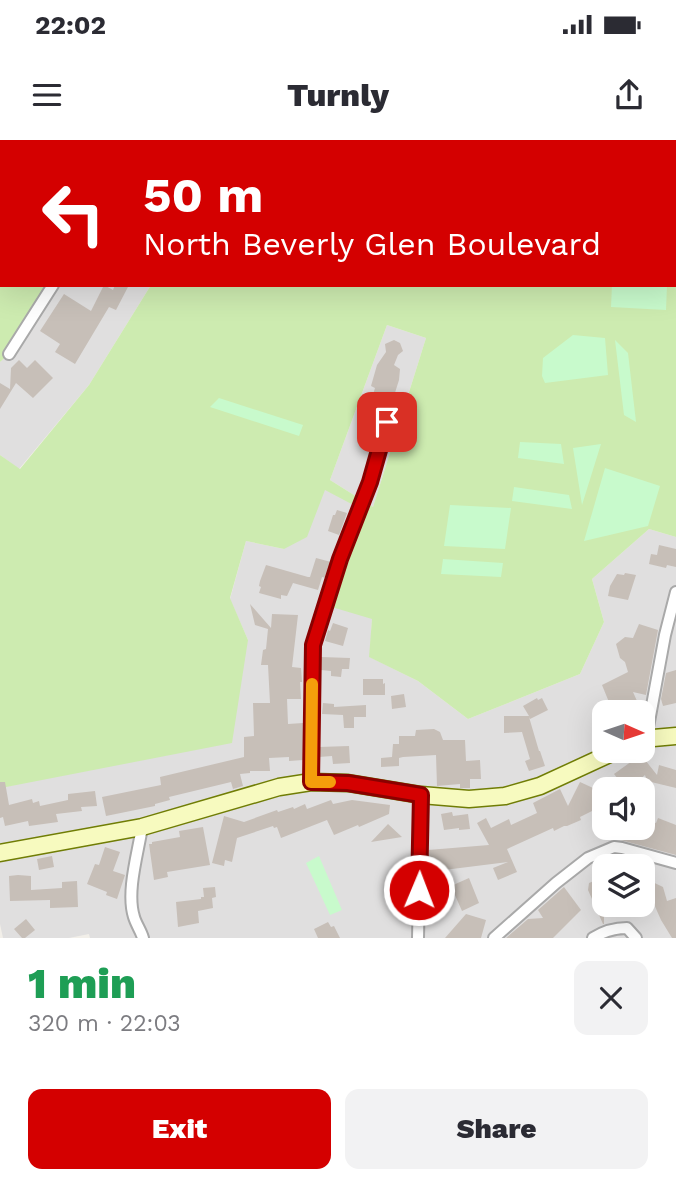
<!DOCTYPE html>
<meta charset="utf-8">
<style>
body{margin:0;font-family:"Work Sans",sans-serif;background:#f2f2f3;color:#2b2b33;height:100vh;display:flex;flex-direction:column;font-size:26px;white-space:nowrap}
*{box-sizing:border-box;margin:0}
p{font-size:23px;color:#7c7c81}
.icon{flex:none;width:38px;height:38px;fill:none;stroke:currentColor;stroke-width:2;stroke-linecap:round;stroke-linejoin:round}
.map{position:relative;height:798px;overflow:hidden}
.sheet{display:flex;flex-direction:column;background:#fff;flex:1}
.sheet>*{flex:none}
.guide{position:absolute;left:0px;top:0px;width:677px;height:147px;box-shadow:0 7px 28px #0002;background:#d40000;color:#fff;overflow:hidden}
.needle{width:46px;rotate:93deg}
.fabs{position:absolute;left:592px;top:560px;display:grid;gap:14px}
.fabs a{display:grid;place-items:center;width:63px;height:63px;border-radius:14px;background:#fff;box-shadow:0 7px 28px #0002;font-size:35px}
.pin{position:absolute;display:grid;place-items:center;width:60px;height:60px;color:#fff;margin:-30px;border-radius:14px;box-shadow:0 4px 10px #0006}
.me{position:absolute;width:77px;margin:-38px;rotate:1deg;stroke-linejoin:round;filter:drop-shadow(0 0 5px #0008)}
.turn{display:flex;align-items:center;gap:24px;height:147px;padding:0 28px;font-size:32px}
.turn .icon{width:91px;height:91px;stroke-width:2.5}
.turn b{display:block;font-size:49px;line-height:60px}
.round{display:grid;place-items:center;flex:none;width:74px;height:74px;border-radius:14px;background:#f2f2f3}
.headline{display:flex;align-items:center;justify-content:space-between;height:119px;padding:0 28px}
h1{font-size:42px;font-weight:800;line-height:52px;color:#1e9e55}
.button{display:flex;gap:14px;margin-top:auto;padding:14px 28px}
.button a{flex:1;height:80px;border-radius:14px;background:#d40000;color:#fff;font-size:28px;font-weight:800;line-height:80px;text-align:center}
.button a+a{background:#f2f2f3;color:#2b2b33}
.status{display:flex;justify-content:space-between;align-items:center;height:49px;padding:0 35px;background:#fff;direction:ltr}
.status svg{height:19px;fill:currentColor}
header{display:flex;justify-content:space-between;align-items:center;height:91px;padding:0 28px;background:#fff;font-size:32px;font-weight:800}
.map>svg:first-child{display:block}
.residential{fill:#e0dfdf;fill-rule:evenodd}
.grass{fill:#cdebb0;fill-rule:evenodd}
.park{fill:#c8facc}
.building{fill:#c7bfb8}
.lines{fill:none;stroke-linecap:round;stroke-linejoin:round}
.street-casing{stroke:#a9a9a9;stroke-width:14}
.secondary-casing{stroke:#707d05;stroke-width:19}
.street{stroke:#fff;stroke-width:10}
.secondary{stroke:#f7fabf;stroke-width:16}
.route-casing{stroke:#8a0000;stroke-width:18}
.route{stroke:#d40000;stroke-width:12}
.slow{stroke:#f59e0b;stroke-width:12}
</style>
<div class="status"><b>22:02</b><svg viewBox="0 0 49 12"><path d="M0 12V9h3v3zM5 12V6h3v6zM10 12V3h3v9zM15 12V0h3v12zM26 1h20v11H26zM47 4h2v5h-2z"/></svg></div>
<header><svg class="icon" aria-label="menu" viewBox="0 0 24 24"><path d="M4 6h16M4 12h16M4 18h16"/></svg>Turnly<svg class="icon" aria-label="share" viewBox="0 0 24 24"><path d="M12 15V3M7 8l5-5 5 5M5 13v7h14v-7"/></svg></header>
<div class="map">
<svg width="676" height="798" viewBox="0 0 676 798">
<rect width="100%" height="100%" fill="#f2efe9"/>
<!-- residential -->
<path class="residential" d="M0,0H50L49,2H2V89L0,90Z
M284,0H501L503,2H285Z
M53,145H151L89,245L19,329L0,315V222L9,214Z
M387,185L426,198L373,367L330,340Z
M325,349L361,368L372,479L370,517L418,541L468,579L580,534L604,482L592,439L649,389L676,397V798H90L89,794L69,798H3L0,784V645L248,500L230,459L246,401L284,409ZM604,572H642V611H604ZM604,649H642V688H604ZM604,726H642V765H604Z"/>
<!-- grass -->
<path class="grass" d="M50,0H284L285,2H49Z
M501,0H676V397L649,389L592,439L604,482L580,534L468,579L418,541L369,517L372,479L325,465L361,369L325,350L307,397L284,409L246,401L230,458L248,500L232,603L1,648L0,645V315L20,329L89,245L151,145H676V2H503ZM387,185L426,198L373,367L330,340Z
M2,89V145H53L9,214L0,222V90Z"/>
<!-- park -->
<path class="park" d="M556,0H667V2H556Z
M612,145H667L666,170L611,167Z
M573,195L605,198L608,235L545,243L542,236L543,218Z
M615,200L628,213L636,282L624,275Z
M219,258L303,285L299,296L210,267Z
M520,302L561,304L564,324L518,318Z
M601,304L582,365L573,308Z
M605,328L660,346L648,386L584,401Z
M514,347L569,355L572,369L512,361Z
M450,365L511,368L505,409L444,406Z
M443,419L503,423L501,437L441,434Z
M319,716L342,770L330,775L306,723Z"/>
<!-- building -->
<path class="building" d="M104,145L113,150L115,145H129L116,170L109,167L75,224L55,212L60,204L40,191L64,154L91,171Z
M394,200L400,203L403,211L398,215L394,225L400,229L399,240L393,259L390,258L387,267L371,261L375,248L371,246L377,225L386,212L385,204Z
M19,220L27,228L35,220L53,238L33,258L16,243L0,269V243L10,249L11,228Z
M337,370L347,373L339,395L328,391L333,375H335Z
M659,405L676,409V427L667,425L666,428L649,424L651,414L657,415Z
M316,418L331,422L326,438L322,437L318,450L293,443L287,456L281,455V459L259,453L261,447L259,446L260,441L266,425L308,437H310Z
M625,433L636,435L628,460L608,456L610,446L617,434L624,435Z
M250,464L271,488L272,474L298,475L292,527L301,528L302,542H300L301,559H287L288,584L303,583V620L289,621V617L269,618L270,631H250V633L240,634L243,646L233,649L231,642L169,657L170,660L155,664V666L106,676L102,657L161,645L160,637L244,617V597L254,596L253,563H270L268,525H261L263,510L266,509L268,489L255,485Z
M333,483L348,488L343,506L325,501L328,490L330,491Z
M639,484L658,490L646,555L633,552L637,561L613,572L602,545L628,532L625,522L620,518L616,504L625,497L633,498Z
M321,517L350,518L349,529H342L341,537L331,536V531L321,530Z
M676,530V563L663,566L661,559L666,533Z
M363,539H383V544L385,543V555H363Z
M404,554L406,567L392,569L391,556Z
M537,558L538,560L542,558L548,570L530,579L529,577L539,611H540L545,626L529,631L525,621L530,619L522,592L504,593V576H529L523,566Z
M323,563L334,564V567L366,565V577H354V588H344L343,575L322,574Z
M434,589L440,592L443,600H465L466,621L480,620L481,639H470V648H460V644L437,646L436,615L403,617L399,618V626L381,627V618L392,617L393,604H399V596H415L416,590Z
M349,606L350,623L333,624L332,616L319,617V607Z
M639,616L640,618L642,616L657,635L659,625L676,630V648L647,641L645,635L630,648L624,641L622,644L614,634Z
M0,642H5L9,665L32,659L33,663L39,661L40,666L68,660V654L95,651L97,666L81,667L82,671L56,674L58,682L29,686L28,681L5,686L3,677L0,678Z
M580,642L604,653V665L580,677L581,680L567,686H564L554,691L553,688L507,709L517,732L498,740L493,728L508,722L444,730L443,729V730L429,732L428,710L489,705L477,683L486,678L491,688L509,679L511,685L537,673L533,663L560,649L568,666Z
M331,660L333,664L352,660L390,665L389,674L359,687L358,685L334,695L327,680L281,698L277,687L274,688L273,686L237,698L232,722L225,720L224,726L212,723L224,676L244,682L277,670L278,672L293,667L294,669L305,664L307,669Z
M452,672L453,676L468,674L470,689L459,690V688L444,690L441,674Z
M642,677L656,683L658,678L676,685V715L617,699L620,688H642Z
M388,684L402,697L371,702Z
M203,687L210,725L167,732L168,737L154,740L149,704H152V702L180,697L179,691Z
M105,707L120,712L113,731L125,735L117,759L106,755L107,752L87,744L95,724L99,725Z
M52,716L54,727L39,730L37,719Z
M18,735L31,736V750L62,748V742L77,741L78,767L50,768V760L10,761L9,736Z
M604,737V784H603L588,750L589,743Z
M642,737L663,747L667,761L676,758V798H672L661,780Z
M469,738L479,763L462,771L451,746Z
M215,747L216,757L212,758L213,768L198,771L199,783L178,787L176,762L201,759V757H204L203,748Z
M564,747L581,770L553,798H506L528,779L543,778L538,770Z
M442,749L441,774L436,776V779L427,778L428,757Z
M466,774L486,780L481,798H445Z
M26,779L35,790L25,798H22L14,789Z
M328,782L331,787L334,786L340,798H318L314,789Z"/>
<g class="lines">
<defs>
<path id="street" d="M38,0L41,2
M369,2L373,0
M9,214L53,145
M646,598L665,495L676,452
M311,642L313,505L340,419L370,342L387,282
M142,687C138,713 126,752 134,777C136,784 141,791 143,798
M418,798L421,655
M494,798L556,743L588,718L614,707L622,708L676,723
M593,798C604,791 614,788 627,788L636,798"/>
<path id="secondary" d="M642,599L676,596
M0,713L142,687L279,647L311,642L348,643L421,655L469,659L505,656L540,646L616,611"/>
</defs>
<!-- street casing -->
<use href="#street" class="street-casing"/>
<!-- secondary casing -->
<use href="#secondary" class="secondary-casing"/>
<!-- street -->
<use href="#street" class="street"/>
<!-- secondary -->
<use href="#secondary" class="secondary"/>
</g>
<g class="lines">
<defs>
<path id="route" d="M387,282L370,342L340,419L313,505L311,642L348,643L421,655L419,750"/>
</defs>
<!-- route casing -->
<use href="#route" class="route-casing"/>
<!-- route -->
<use href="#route" class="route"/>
<!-- slow -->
<path class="slow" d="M312,544L311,642H330"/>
</g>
</svg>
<div class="fabs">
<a><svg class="needle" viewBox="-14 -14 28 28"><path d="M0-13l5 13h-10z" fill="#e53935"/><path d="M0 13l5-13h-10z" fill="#7c7c81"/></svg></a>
<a><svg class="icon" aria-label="sound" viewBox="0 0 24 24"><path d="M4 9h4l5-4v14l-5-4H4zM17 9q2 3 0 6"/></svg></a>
<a><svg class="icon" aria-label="layers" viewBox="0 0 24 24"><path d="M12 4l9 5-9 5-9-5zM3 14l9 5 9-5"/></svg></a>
</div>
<div class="pin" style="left:387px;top:282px;background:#d93025"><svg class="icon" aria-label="arrive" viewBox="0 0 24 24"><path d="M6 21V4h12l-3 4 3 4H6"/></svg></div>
<svg class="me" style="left:419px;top:750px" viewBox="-20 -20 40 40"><circle r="17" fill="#d40000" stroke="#fff" stroke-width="3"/><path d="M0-11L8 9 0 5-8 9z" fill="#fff"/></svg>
<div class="guide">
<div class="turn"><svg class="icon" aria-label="left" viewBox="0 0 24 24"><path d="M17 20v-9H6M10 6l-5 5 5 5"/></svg><div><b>50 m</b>North Beverly Glen Boulevard</div></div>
</div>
</div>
<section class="sheet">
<div class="headline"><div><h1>1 min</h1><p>320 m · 22:03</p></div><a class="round"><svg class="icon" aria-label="close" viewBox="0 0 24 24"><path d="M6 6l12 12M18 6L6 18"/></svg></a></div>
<div class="button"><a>Exit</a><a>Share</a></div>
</section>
